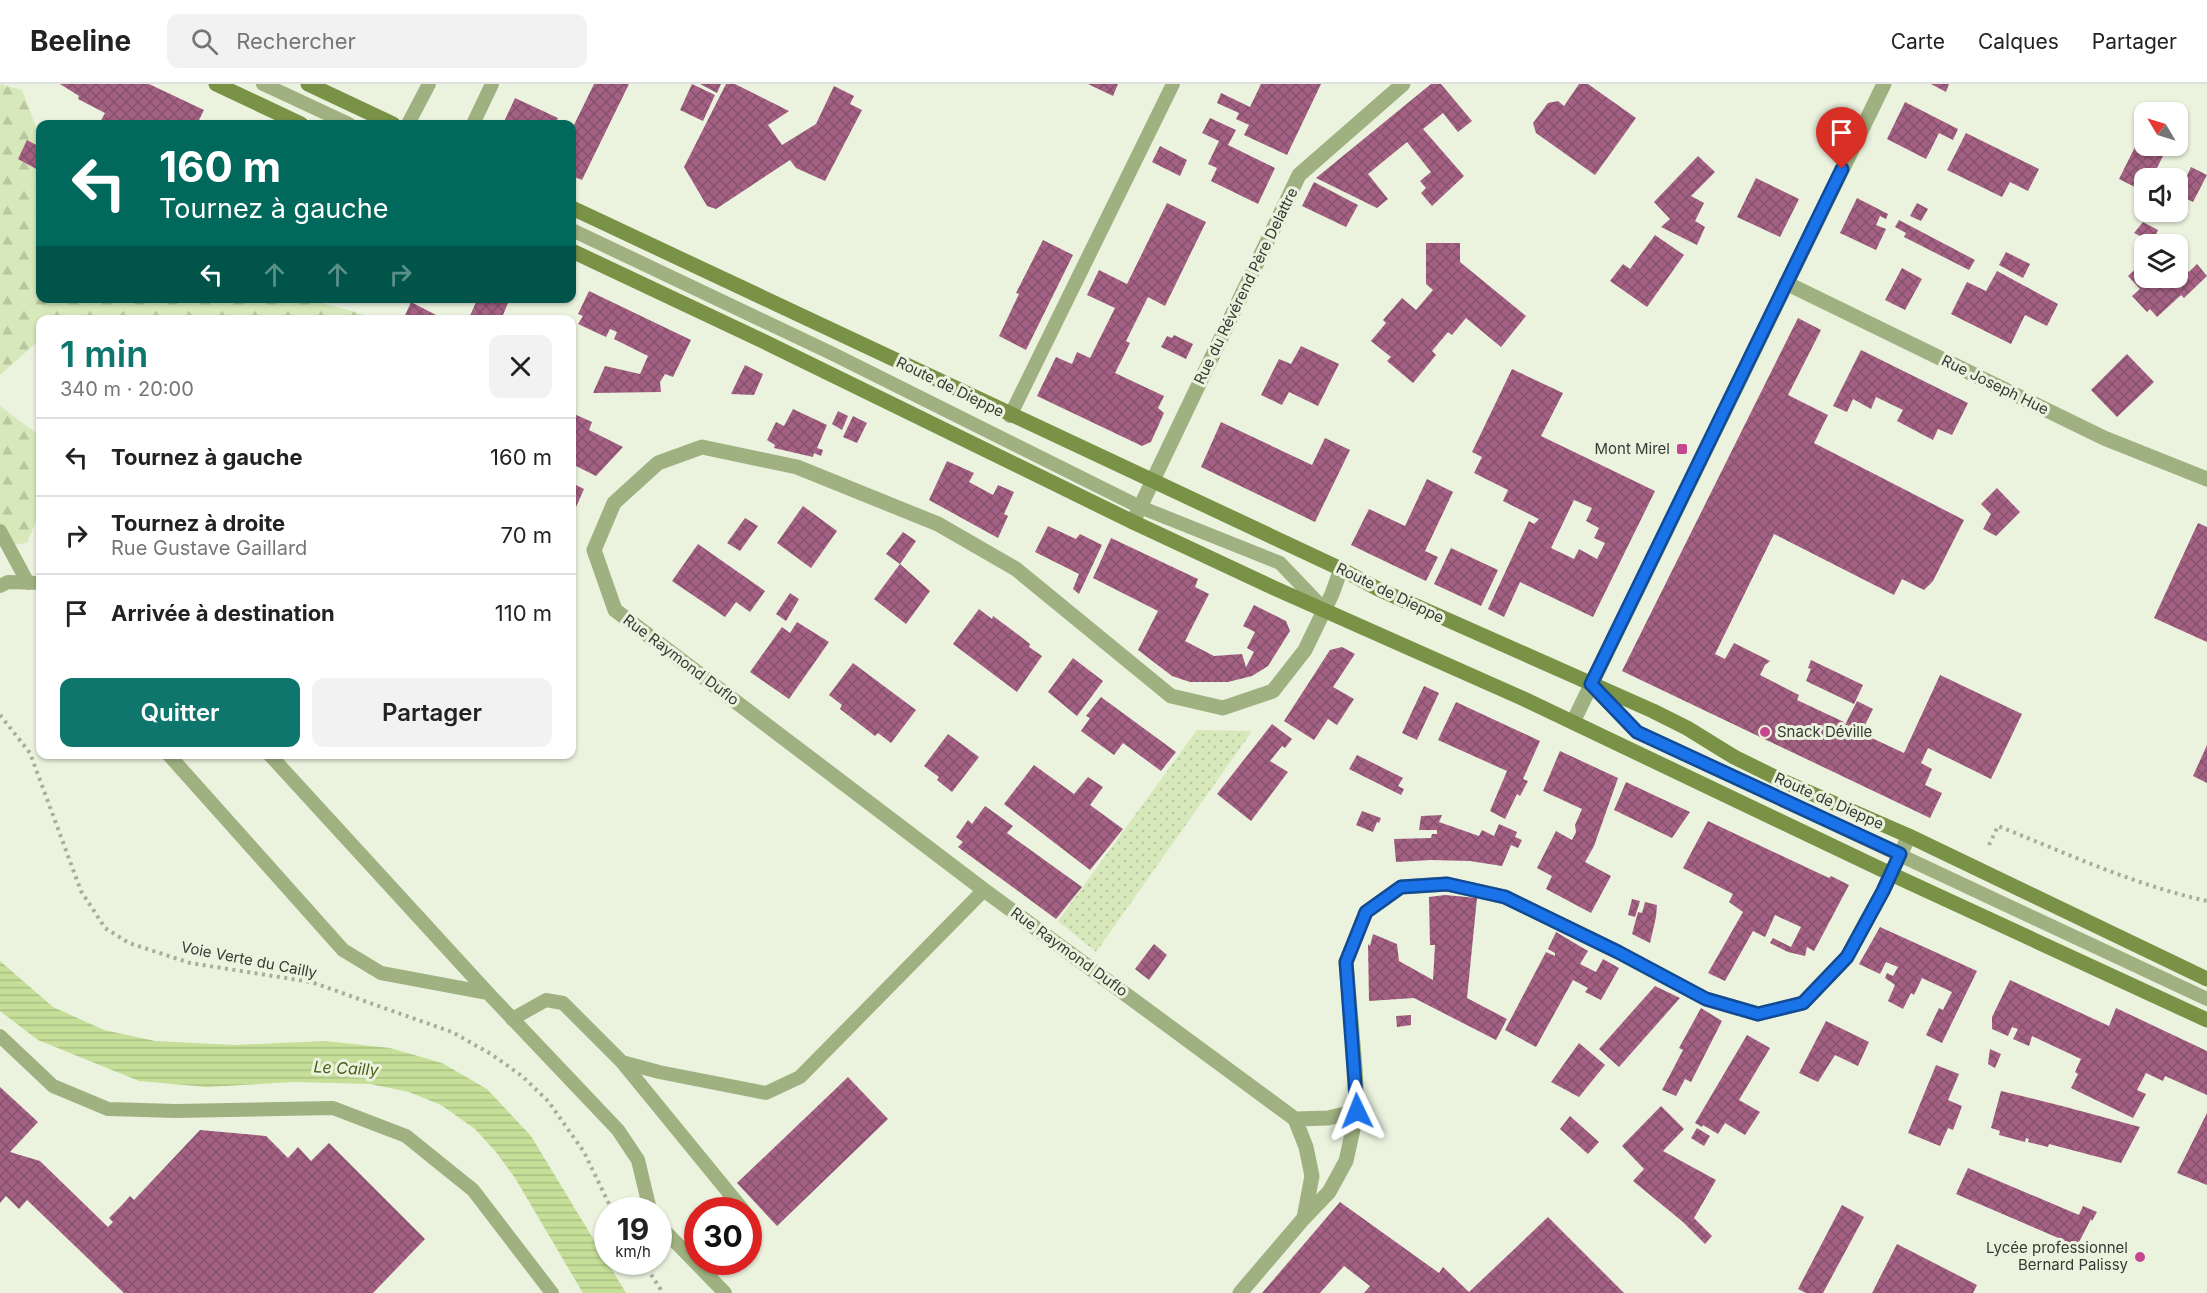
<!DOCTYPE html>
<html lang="fr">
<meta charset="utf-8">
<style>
body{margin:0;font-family:Inter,sans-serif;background:#f2f2f2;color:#222;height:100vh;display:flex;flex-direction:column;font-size:22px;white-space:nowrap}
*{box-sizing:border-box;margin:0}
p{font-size:20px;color:#767676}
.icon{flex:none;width:33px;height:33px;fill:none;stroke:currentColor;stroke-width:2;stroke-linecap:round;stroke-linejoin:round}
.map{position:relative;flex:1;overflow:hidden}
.side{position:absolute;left:36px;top:231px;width:540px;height:444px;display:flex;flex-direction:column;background:#fff;border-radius:12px;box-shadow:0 2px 4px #0004}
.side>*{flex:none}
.hud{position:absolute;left:36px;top:36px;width:540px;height:183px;border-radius:12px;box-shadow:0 2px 4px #0004;background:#00695c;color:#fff;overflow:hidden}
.needle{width:39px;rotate:308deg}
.tools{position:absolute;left:2134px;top:18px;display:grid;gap:12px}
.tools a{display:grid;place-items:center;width:54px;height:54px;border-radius:12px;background:#fff;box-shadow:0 2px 4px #0004;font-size:30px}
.speed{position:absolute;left:594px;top:1113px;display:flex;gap:12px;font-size:30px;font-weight:700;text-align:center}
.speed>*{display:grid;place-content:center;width:78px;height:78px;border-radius:50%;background:#fff;box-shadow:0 2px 4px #0004;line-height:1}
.speed small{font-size:15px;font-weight:400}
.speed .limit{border:9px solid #d22;background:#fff;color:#111}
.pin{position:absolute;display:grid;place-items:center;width:51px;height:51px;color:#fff;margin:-62px -26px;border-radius:50% 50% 50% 0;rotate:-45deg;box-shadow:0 0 6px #0007}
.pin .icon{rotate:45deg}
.me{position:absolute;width:66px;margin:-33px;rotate:358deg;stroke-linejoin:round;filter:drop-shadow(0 0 4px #0008)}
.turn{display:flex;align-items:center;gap:21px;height:126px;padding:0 24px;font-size:27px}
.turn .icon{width:78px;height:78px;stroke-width:2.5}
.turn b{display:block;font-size:42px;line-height:51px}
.lanes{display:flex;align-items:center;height:57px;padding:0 24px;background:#0003;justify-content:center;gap:30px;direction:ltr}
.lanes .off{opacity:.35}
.round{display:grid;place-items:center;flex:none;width:63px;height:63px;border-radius:12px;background:#f2f2f2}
.head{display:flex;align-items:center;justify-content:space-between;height:102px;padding:0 24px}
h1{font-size:36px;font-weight:600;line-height:45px;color:#0f766e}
.action{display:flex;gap:12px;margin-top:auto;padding:12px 24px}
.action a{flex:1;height:69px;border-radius:12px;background:#0f766e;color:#fff;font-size:24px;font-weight:600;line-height:69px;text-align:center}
.action a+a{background:#f2f2f2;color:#222}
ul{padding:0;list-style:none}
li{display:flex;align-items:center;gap:18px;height:78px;padding:0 24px;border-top:2px solid #e0e0e0}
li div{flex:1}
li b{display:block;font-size:22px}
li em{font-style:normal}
header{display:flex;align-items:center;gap:36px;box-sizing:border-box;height:84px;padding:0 30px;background:#fff;border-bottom:2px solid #e0e0e0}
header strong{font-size:28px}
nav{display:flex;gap:33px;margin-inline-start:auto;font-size:21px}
.search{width:420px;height:54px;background:#f2f2f2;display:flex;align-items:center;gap:15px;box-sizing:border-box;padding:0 21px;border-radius:12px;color:#767676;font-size:22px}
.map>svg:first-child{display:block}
.green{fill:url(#green-dots)}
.forest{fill:url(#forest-firs)}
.water{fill:url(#water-rules)}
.building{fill:url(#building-cross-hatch);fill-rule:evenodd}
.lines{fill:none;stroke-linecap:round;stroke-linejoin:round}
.path{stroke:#a7ad9e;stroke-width:4;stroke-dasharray:3 4.5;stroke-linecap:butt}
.service{stroke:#9fb180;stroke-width:14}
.minor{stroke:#9fb180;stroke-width:15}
.tertiary{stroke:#9fb180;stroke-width:15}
.secondary{stroke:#799246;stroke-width:15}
.route-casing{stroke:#114b97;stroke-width:15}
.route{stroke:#1a73e8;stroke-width:10}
.poi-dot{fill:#c6458f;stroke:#ebf3df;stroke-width:2}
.labels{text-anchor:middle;stroke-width:6;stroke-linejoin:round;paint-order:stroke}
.street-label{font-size:15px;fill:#373a33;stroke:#ebf3df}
.poi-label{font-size:15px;fill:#373a33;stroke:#ebf3df;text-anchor:end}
.water-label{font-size:16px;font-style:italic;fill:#4a5f15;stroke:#ebf3df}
</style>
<header>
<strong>Beeline</strong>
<div class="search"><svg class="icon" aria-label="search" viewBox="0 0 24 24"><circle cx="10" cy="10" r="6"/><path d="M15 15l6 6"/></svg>Rechercher</div>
<nav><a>Carte</a><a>Calques</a><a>Partager</a></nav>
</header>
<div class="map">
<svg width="2207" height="1209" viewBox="0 0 2207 1209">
<defs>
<pattern id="green-dots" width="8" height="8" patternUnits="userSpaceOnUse" patternTransform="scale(1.5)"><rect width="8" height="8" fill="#d7e8bb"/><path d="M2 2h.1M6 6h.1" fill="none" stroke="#b9c8a1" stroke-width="1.8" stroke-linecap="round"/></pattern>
<pattern id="forest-firs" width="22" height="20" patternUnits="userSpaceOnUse" patternTransform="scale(1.5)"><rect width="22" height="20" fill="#d7e8bb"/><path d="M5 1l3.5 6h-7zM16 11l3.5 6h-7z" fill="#b9c8a1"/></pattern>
<pattern id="water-rules" width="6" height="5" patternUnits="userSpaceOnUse" patternTransform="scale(1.5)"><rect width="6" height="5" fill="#c5de98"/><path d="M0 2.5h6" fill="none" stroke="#aabf83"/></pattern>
<pattern id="building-cross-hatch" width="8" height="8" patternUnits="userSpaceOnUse" patternTransform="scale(1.5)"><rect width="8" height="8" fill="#a46183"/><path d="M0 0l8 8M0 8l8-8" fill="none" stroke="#86516c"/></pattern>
</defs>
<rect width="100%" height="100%" fill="#ebf3df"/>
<!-- green -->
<path class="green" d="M1197,646L1252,647L1096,868L1058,837Z"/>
<!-- forest -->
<path class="forest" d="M0,0L22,6L40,53V214L307,215L381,235L40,236V260L36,259L0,291Z
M0,322L40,352V428L27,459L0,462Z"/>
<!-- water -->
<path class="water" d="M0,877L53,923L104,946L155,957L235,961L325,957L390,964L442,979L487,1005L531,1052L626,1209H583L515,1094L496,1068L475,1045L441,1021L409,1008L370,1000L294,998L207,1003L139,997L38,956L0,927Z"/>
<!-- building -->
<path class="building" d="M60,0H149L204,26L197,40H99L105,29L78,15L79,12Z
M594,0H629L582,96L572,92V45Z
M692,0L715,11L703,37L680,26Z
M700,0H721L717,9Z
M726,0H735L789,27L768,41L782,61L816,40L834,2L854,12L850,20L862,26L825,97L796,84L790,76L716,125L707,122L684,83Z
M1088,0H1118L1113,12Z
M1261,0H1321L1287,71L1244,51L1249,41L1236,35L1239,29L1217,19L1221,9L1250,23Z
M1431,0H1441L1472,37L1458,48L1443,29L1423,45L1464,92L1432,122L1421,109L1426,104L1420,97L1431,88L1407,58L1368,90L1388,115L1377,124L1316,94Z
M1579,0H1588L1636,34L1595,91L1536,49L1533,39L1548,19L1558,17L1564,22Z
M1931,0H1949L1946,8Z
M515,14L558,34L555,40H503Z
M1905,18L1958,45L1953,56L1939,49L1926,75L1887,55Z
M1210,34L1236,46L1228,61L1275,84L1258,120L1211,97L1217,84L1208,80L1219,57L1202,49Z
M2145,43V62H2168L2152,94H2145V108L2119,95Z
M1966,49L2039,85L2028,107L2010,98L2002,113L1947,86Z
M27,56L40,63V87L18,75Z
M1160,62L1187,76L1180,92L1152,78Z
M1698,72L1715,88L1691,112L1704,119L1695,137L1705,143L1697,161L1661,143L1670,135L1654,118Z
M2191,83L2207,91L2193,118L2178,111Z
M1756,94L1799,115L1780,153L1737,133Z
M1314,98L1358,121L1346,143L1302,122Z
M1857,114L1888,130L1886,135L1880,132L1876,141L1886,145L1876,166L1840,149Z
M1167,119L1206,138L1165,222L1148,213L1126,257L1130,259L1115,289L1164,312L1158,324L1164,329L1151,358L1142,362L1037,312L1056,273L1072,280L1077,268L1090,274L1115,224L1087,211L1099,186L1127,200Z
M1917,119L1928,125L1921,137L1910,132Z
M1899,136L1975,176L1969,186L1904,153L1906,149L1895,143Z
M2143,138L2158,146L2152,158L2134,149Z
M1655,151L1684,171L1647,223L1610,197L1623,180L1630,185Z
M1043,156L1073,171L1026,266L999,252L1019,210L1016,209Z
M1426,159H1460V178L1526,232L1501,263L1466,234L1452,251L1448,248L1432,267L1436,271L1413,299L1387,277L1391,273L1371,257L1386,239L1383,236L1402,214L1416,226L1433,206L1426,200Z
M2006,168L2030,180L2023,194L1999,181Z
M2145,176V194H2178V177L2189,188L2197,180L2207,192L2184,214L2181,211L2157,233L2150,225L2147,228L2132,212L2140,205L2128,192Z
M1902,184L1922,195L1905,226L1885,216Z
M1997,187L2058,220L2047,242L2025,231L2011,260L1951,230L1967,198L1986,207Z
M589,207L691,256L673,293L665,290L660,298L661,308L593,309L605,282L640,290L648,272L614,255L617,248L610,245L606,253L578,240L583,232L578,230Z
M478,214H510L501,236H468Z
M411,218L436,231L435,236H403Z
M1798,234L1821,246L1788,311L1828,331L1814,359L1964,436L1933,497L1924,506L1902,495L1894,511L1774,450L1715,570L1725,575L1734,559L1770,577L1765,581L1760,591L1799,611L1797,616L1844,638L1845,641L1857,617L1873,625L1861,649L1904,669L1940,591L2022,630L1991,695L1928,664L1921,679L1932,685L1925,701L1942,709L1930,734L1622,587Z
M1174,251L1193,260L1186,275L1161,263L1167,252L1172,254Z
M1301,262L1339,280L1318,322L1289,308L1282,321L1261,311L1279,275L1291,280Z
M1861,266L1968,319L1952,351L1938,345L1933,356L1897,337L1903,326L1876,313L1871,325L1853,315L1847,328L1833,322Z
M2127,270L2154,298L2117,333L2091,306Z
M745,281L763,290L754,311L731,310Z
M1512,285L1563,309L1541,352L1655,407L1593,533L1520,498L1504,533L1488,525L1529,437L1534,440L1539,435L1503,417L1508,406L1474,389L1482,373L1472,368ZM1574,416L1592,424L1586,437L1599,444L1594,454L1605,459L1597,475L1579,465L1574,475L1551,464Z
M793,325L827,341L817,364L823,366L821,372L814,369L813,373L774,364L775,361L767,356L776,338L784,342Z
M838,327L848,332L842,346L832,340Z
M572,329L592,338L589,346L623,363L596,392L572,380Z
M853,332L867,339L857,359L843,353Z
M1221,338L1312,381L1325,354L1350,366L1315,438L1201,383Z
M947,377L974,389L969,398L993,411L998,401L1014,408L1004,430L1008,432L998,454L929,416Z
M1427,395L1453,408L1425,467L1438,473L1426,497L1351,461L1369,425L1405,442Z
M572,399L584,405L572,432Z
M1997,404L2020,428L1996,452L1983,445L1991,430L1981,420Z
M803,422L837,447L811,484L777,459Z
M745,434L758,442L740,467L727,459Z
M2198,439L2207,443V558L2154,534Z
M1048,442L1076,455L1080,450L1102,461L1079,510L1073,505L1079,490L1035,468Z
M903,448L916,457L900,480L886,470Z
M1111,454L1198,495L1195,503L1209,510L1185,557L1214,572L1242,570L1246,583L1254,568L1247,564L1255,548L1243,542L1254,521L1286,537L1290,547L1268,582L1252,592L1228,598H1190L1172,592L1138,566L1158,527L1093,494Z
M698,460L765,507L750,528L736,518L725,533L672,497Z
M1451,464L1498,486L1481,522L1434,500Z
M900,480L930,507L906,540L874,515Z
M790,509L799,515L786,537L776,530Z
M979,525L992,535L993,532L1012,546L1030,560L1029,563L1042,572L1017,608L953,560Z
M797,538L829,558L789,615L750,588L782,543L790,549Z
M1342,563L1355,570L1333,603L1354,615L1337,641L1328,635L1314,656L1284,637L1330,566Z
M1073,574L1103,597L1077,632L1048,608Z
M1811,576L1863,601L1854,620L1806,597L1811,585L1808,584Z
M853,579L916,626L891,659L878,649L875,652L840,625L842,621L829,611Z
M1424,602L1439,609L1417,656L1402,649Z
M1101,613L1176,668L1161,687L1123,659L1114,671L1081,647L1090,634L1086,632Z
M1456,618L1540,657L1523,695L1528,697L1520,712L1517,710L1505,735L1490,727L1507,687L1438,656Z
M1272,640L1292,655L1285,664L1282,662L1270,677L1288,688L1251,737L1217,710Z
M948,650L979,673L952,708L937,696L939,693L924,682Z
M2207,661V699L2193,692Z
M1560,667L1618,694L1594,762L1585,778L1611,792L1591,829L1546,805L1552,792L1537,784L1556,747L1572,756L1576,748L1575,741L1582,725L1543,707Z
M1357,671L1403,694L1398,702L1404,705L1401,711L1349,685Z
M1034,681L1074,710L1088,693L1103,703L1090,721L1123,745L1090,786L1004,720Z
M1626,698L1690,728L1672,754L1614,726Z
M985,722L1013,742L1007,749L1082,803L1056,835L958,763L963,758L956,753L968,736L972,740Z
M1362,727L1381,734L1379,739L1377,738L1373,748L1356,741Z
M1442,731L1439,738L1479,752L1482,746L1494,752L1499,740L1517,748L1515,753L1522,756L1518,764L1511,761L1502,782L1470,777L1431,776L1396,778L1394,755L1431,754L1432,750H1437V746H1419L1421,732Z
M1708,737L1829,794L1831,792L1849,801L1814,867L1807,863L1805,872L1788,868L1770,859L1773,854L1791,863L1801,843L1775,831L1765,853L1753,847L1725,897L1708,889L1743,828L1729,818L1733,810L1683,784Z
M1445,811L1477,814L1467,914L1507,935L1496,956L1414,914L1369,917L1368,860L1370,862L1373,850L1397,860L1399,877L1433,896L1435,861H1430L1429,813Z
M1632,815L1640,817L1635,833L1628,831Z
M1645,818L1657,821L1656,833L1650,859L1632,850L1638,828L1642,829Z
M1880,843L1977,887L1942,959L1926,951L1939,924L1943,926L1952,908L1922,894L1914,911L1911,909L1903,925L1888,917L1895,901L1885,894L1887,889L1893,892L1898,883L1886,878L1880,890L1859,880Z
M1556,848L1588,867L1580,880L1596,888L1603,875L1619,884L1601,916L1585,908L1588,904L1573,896L1536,963L1505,946L1546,868L1555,872V869L1548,865Z
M1154,860L1167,871L1149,896L1135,885Z
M2010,896L2109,942L2116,924L2207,967V1011L2165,992L2163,997L2146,989L2137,1006L2146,1010L2133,1034L2071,1004L2078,990L2075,988L2081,975L2032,952L2029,962L2013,955L2018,945L2012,943L2008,952L1992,945V933Z
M1655,902L1680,914L1619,983L1599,965Z
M1701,924L1722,937L1691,998L1685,995L1676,1012L1662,1006L1683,966L1679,964Z
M1411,931V941L1397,943L1396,932Z
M1826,937L1869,958L1858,982L1835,971L1818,998L1799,989Z
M1747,951L1770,964L1739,1016L1760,1028L1745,1051L1725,1039L1718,1050L1703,1041L1702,1043L1695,1039Z
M1579,959L1605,981L1579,1013L1551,998Z
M1990,965L2001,970L1995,984L1988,980Z
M1936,981L1959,990L1948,1016L1962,1022L1953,1046L1948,1044L1940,1062L1908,1049Z
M848,993L888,1035L777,1142L737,1099Z
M0,1003L38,1038L10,1068L40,1077L108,1143L113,1138L109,1134L122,1121L130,1112L134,1116L200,1046L266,1052L288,1074L298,1063L311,1077L329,1059L425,1155L373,1209H124L27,1116L19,1125L6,1112L0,1119Z
M2001,1007L2062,1022L2140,1043L2121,1079L2049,1060L2048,1063L2028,1058L2029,1055L2026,1054L2025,1058L1999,1051L2000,1047L1991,1044Z
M1661,1022L1684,1045L1663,1067L1716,1096L1694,1134L1712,1152L1705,1160L1683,1138L1633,1097L1644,1085L1622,1062Z
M2207,1029V1101L2177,1089Z
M1570,1032L1599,1058L1588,1070L1560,1045Z
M1697,1044L1710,1052L1704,1062L1691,1054Z
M1968,1084L2079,1131L2083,1122L2097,1128L2092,1137L2091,1135L2077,1162L1956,1110Z
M1340,1118L1439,1189L1443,1183L1469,1208L1548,1133L1624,1209H1364L1370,1202L1344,1182L1320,1209H1262Z
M1842,1121L1864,1133L1823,1209H1806L1798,1205Z
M1897,1160L1977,1201L1973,1209H1872Z"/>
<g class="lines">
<!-- path -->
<path class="path" d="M0,631L30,669L81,807L105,844L129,859L190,879L311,898L452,948L491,970L522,992L548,1017L584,1068L612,1126
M1989,761L1998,742C2066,769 2134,801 2207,817
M643,1178L663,1209"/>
<!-- service -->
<path class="service" d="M263,0L349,40
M408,40L429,0
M473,40L492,0
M572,146L831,269L1140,423L1280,479L1324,525
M1010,332L1173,0
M0,447L28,499
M0,502L8,498L40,499
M1592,602L1637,648L2207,915
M168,670L343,866L381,889L488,909
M269,670L488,909L618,1046L638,1076L650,1126
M512,935L546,916L563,919L622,978L659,988L766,1009L800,993L984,806
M0,952L53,1002L108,1025L176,1027L333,1024L406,1052L473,1106L552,1209
M622,978L743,1126
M658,1140L725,1209"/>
<!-- minor -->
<path class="minor" d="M1786,199L2104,354L2207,395
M1133,438L1299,91L1403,0
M1295,1035L1328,1034L1357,1027
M1304,1134L1312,1092L1306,1063L1295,1035L984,806L615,526L594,466L614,419L658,379L702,363L797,383L938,440L1016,485L1171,612L1223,624L1273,607L1305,566L1332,510L1341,485
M1240,1209L1304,1134L1329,1108L1346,1077L1357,1027L1355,983L1346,878L1366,828L1401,803L1447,800L1505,813L1618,868L1706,915L1758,930L1803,919L1847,873L1883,807L1909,752"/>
<!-- tertiary -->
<path class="tertiary" d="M1573,638L1884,0"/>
<!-- secondary -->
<path class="secondary" d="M216,0L301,40
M308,0L393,40
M572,124C828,244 1083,366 1341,485L1378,505L1653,627L1687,644L1734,673L1783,697L1909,752L2207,895
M572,167L765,258L1133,438L1274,504L1524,615L1891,790L2207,936"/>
</g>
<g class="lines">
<defs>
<path id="route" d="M1357,1027L1346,878L1366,828L1401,803L1447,800L1505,813L1618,868L1706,915L1758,930L1803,919L1847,873L1883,807L1900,770L1637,648L1591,600L1842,85"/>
</defs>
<!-- route casing -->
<use href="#route" class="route-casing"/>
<!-- route -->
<use href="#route" class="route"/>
</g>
<!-- markers -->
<g class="poi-dot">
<rect x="1676" y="359" width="12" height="12" rx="3"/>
<circle cx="1765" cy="648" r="6"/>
<circle cx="2140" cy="1173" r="6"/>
</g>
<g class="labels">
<!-- street labels -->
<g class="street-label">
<text transform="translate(1246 202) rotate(-64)" y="5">Rue du Révérend Père Delattre</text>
<text transform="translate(1995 301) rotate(26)" y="5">Rue Joseph Hue</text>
<text transform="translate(950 303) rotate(26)" y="5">Route de Dieppe</text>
<text transform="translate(1390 509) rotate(26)" y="5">Route de Dieppe</text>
<text transform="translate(681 576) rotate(37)" y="5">Rue Raymond Duflo</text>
<text transform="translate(1829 717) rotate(24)" y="5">Route de Dieppe</text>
<text transform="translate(1069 868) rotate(36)" y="5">Rue Raymond Duflo</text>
<text transform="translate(249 876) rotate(11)" y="5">Voie Verte du Cailly</text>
</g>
<!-- poi labels -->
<g class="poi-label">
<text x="1670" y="370">Mont Mirel</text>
<text x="1777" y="653" text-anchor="start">Snack Déville</text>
<text x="2128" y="1169">Lycée professionnel<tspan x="2128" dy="17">Bernard Palissy</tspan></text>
</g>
<!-- water labels -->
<g class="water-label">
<text transform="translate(346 984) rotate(3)" y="6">Le Cailly</text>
</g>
</g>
</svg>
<div class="tools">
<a><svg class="needle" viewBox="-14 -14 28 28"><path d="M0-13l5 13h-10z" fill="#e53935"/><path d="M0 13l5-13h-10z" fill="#767676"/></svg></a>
<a><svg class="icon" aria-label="sound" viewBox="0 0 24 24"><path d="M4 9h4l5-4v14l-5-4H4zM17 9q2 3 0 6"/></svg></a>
<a><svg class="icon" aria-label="layers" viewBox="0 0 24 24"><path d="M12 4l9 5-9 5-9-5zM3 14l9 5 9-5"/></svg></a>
</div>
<div class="speed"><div>19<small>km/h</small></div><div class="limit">30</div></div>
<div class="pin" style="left:1842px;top:85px;background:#d93025"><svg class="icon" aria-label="arrive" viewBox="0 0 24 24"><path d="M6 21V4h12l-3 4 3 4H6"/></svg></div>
<svg class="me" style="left:1357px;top:1027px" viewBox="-20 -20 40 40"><path d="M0-17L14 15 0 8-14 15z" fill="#1a73e8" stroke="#fff" stroke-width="4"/></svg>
<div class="hud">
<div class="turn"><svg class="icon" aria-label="left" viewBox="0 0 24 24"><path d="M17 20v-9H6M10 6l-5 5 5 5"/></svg><div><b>160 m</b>Tournez à gauche</div></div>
<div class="lanes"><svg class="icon" aria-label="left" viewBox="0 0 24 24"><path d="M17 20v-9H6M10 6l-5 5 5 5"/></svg><svg class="icon off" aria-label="ahead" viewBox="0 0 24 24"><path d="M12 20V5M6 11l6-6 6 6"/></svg><svg class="icon off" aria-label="ahead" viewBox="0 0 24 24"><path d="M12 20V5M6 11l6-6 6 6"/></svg><svg class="icon off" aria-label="right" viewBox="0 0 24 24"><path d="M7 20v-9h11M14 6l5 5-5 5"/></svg></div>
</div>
<section class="side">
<div class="head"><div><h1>1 min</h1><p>340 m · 20:00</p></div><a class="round"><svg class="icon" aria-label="close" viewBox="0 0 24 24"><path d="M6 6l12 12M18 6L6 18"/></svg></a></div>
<ul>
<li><svg class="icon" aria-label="left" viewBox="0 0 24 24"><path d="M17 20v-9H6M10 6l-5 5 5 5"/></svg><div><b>Tournez à gauche</b></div><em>160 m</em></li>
<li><svg class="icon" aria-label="right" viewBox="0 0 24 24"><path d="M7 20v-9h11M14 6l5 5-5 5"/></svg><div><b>Tournez à droite</b><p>Rue Gustave Gaillard</p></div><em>70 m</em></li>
<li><svg class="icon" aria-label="arrive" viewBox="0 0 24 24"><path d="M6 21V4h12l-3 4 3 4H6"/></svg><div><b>Arrivée à destination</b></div><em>110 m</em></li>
</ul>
<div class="action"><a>Quitter</a><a>Partager</a></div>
</section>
</div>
